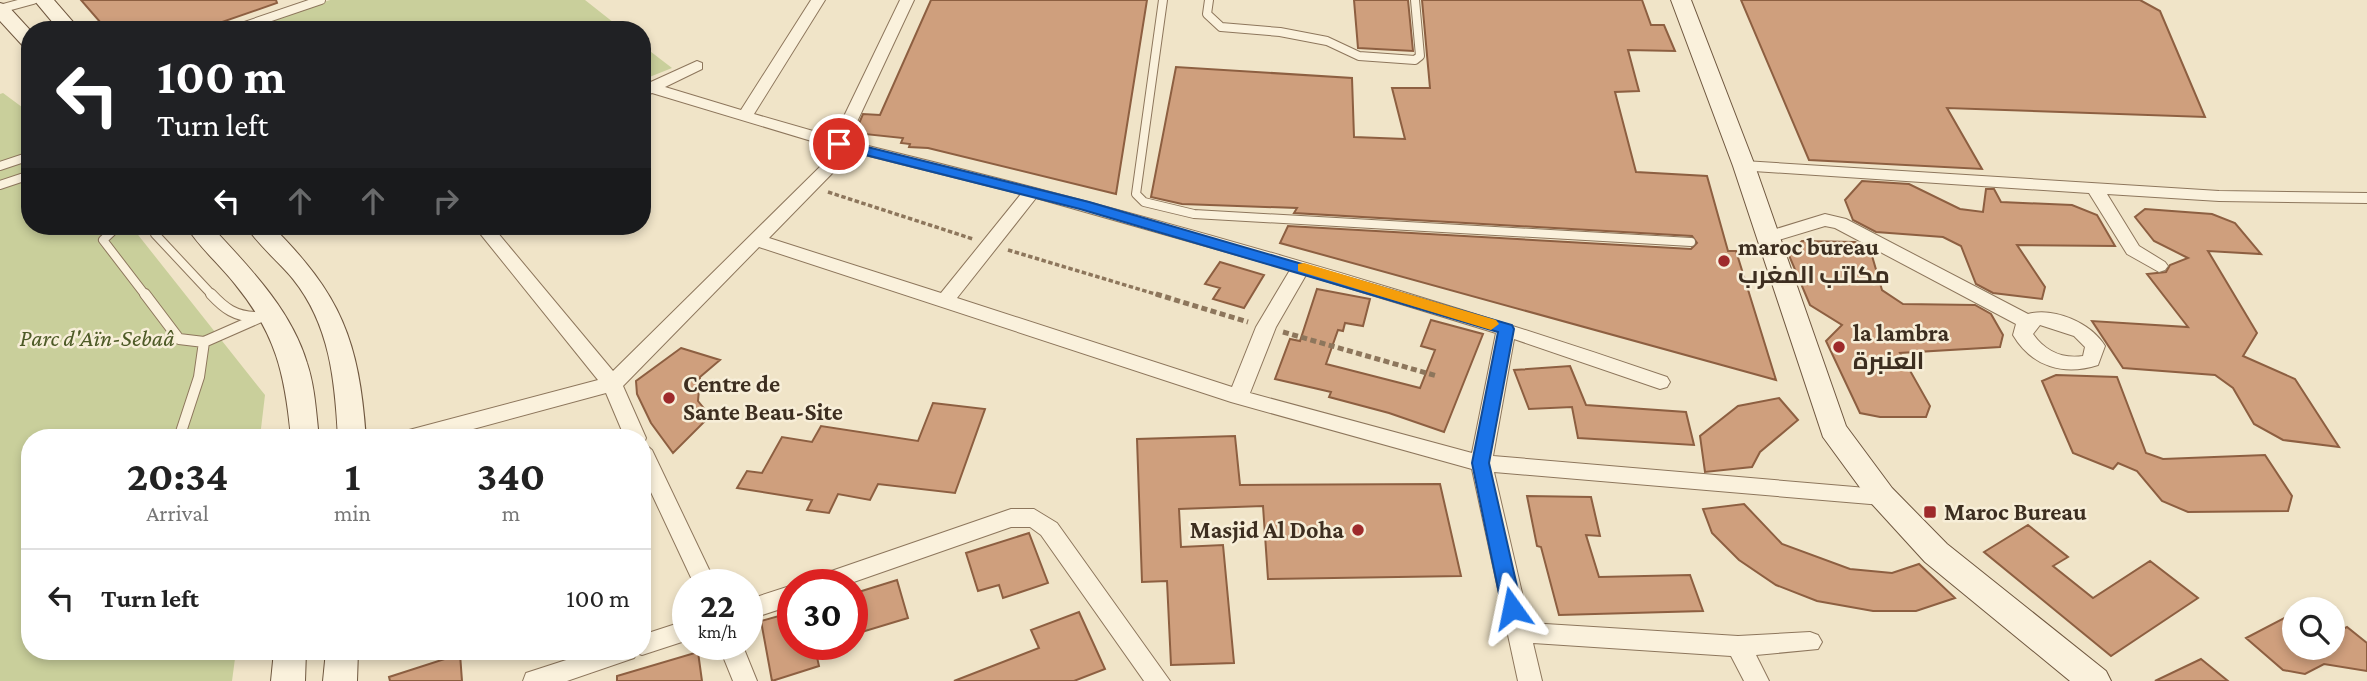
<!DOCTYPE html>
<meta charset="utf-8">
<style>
body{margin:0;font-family:"Crimson Pro",Cairo,serif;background:#f2f2f2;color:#222;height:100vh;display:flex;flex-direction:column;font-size:26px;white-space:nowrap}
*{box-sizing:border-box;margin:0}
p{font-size:23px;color:#767676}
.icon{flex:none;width:38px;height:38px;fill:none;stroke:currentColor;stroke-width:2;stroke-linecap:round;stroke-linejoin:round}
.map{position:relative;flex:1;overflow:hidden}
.panel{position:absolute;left:21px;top:429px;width:630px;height:231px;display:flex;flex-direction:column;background:#fff;border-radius:28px;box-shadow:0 4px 10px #0003}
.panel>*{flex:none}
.hud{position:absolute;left:21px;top:21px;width:630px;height:214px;border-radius:28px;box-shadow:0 4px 10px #0003;background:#202124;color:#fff;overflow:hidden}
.tools{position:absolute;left:2282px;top:597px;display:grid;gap:14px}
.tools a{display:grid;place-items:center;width:63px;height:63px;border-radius:50%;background:#fff;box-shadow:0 4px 10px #0003;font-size:35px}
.speed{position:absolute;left:672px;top:569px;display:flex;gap:14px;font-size:35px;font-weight:700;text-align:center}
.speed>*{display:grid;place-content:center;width:91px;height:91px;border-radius:50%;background:#fff;box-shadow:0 4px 10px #0003;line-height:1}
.speed small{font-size:18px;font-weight:400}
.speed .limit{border:10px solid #d22;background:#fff;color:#111}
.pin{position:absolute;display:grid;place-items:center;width:60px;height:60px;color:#fff;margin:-30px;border:4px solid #fff;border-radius:50%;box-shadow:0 2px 7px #0007}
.me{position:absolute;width:77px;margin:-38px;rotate:348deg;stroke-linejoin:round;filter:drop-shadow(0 0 5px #0008)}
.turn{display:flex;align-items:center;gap:24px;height:147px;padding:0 21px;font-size:32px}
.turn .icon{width:91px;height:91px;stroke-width:2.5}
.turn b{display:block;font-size:49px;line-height:60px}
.lanes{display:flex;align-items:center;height:66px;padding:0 21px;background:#0003;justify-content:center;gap:35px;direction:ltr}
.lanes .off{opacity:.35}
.eta{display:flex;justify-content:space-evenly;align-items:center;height:119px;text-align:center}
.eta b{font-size:42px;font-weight:700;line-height:49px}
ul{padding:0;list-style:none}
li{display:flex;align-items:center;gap:21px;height:98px;padding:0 21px;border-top:2px solid #e0e0e0}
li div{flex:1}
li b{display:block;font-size:26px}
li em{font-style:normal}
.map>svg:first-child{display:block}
.green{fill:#c9cf9b}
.building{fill:#cf9f7d;stroke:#8d5f41;stroke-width:2}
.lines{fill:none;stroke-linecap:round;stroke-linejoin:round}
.lane-far1-casing{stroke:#8d765c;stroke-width:10}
.lane-casing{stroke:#8d765c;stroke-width:12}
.street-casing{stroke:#8d765c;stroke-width:2}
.secondary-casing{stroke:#6f573f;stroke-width:2}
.path-far1{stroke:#8d765c;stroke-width:3.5;stroke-dasharray:4.5 2.5;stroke-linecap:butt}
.path{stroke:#8d765c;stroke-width:5;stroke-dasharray:6 3.5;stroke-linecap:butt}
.lane-far1{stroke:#faf1dc;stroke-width:8}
.lane{stroke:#faf1dc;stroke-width:10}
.street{fill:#faf1dc;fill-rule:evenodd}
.secondary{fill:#faf1dc;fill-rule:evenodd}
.route{fill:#1a73e8;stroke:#114b97;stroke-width:2}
.slow{fill:#f59e0b}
.poi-dot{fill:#9e2a2b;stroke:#f7eed8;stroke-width:2.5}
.labels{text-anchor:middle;stroke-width:5;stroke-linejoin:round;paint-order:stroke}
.poi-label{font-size:24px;font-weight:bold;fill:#3d2e20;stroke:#f7eed8;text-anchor:start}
.park-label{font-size:24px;font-style:italic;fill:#4d5a26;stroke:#f7eed8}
</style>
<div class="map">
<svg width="2367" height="681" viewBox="0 0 2367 681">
<rect width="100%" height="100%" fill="#f0e4c8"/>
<!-- green -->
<path class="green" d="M330,0H585L623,30H239Z
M642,45L672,68L642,80Z
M3,93L30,113V226H131L265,395L260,437L30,438V651H236L232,681H0V94Z"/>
<!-- building -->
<path class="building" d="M81,0H276L277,3L199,30H107Z
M931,0H1147L1116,194L928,148L909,147L910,144L901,143L903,138L855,133L863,114L880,115Z
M1354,0H1408L1413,51L1358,48Z
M1422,0H1642L1651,25H1664L1675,51L1628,50L1639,91L1615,92L1636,172L1707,176L1728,251H1736L1776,380L1280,243L1288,226L1691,249L1697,243L1692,236L1294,213L1297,208L1182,204L1151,197L1176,67L1352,78L1354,137L1405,139L1392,88H1430Z
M1741,0H2140L2160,11L2205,117L1947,108L1982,169L1809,160Z
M1862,181L1909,184L1960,209L1983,212L1986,189H1994L2001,202L2072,205L2097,215L2115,246L2017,245L2045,287L2042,299L1993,293L1976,284L1961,246L1943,237L1876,232L1853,220L1845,200Z
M2145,209L2212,214L2235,223L2261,254L2208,251L2257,333L2243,356L2295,379L2339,447L2283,440L2254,424L2233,388L2215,375L2123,368L2092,321L2188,327L2147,274L2166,272L2170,265L2188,258L2154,241L2135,217Z
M1802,241L1855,242L1870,249L1882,290L1903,304L1975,305L1991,314L2003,335L2000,347L1900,353L1930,406L1926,417H1880L1860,413L1826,341L1842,325L1810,305L1788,253Z
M1220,262L1264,275L1244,308L1213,299L1220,288L1205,284Z
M1317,289L1370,299L1363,326L1345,323L1343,331L1338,330L1326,364L1338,367L1420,388L1435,350L1421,346L1431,320L1483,334L1444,432L1389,413L1329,397L1331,392L1275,379L1290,339L1300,341Z
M681,348L720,360L700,377L698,401L710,416L673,453L651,423L637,394L636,381Z
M1570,366L1586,405L1686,412L1694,445L1578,438L1572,407L1529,409L1514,370Z
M2056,375L2117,377L2146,453L2163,459L2265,455L2292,496L2288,511L2188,512L2162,501L2137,471L2118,463L2113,469L2073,453L2042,381Z
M1779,398L1798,420L1760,452L1752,467L1705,472L1700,436L1738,406Z
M933,403L985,409L955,493L878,484L870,500L838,494L829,513L807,510L812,500L737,488L747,471L762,473L782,437L812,442L821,426L918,441Z
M1235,436L1240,485L1440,484L1461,576L1268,579L1263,506L1179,509L1181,547L1223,545L1234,663L1171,665L1167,581L1142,582L1137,439Z
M1527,496L1591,497L1600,536L1586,535L1599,577L1690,575L1703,611L1559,615L1541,547L1537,546Z
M1744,504L1782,544L1850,569L1892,573L1919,564L1955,598L1916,611H1873L1817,601L1776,585L1739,560L1712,533L1703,509Z
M2028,525L2068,557L2053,566L2093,598L2150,561L2198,598L2111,656L1984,552Z
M1029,533L1048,583L1003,598L999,585L978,591L966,553Z
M897,580L908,618L852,635V594Z
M793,612V644H814L819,666L772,681L761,621Z
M1079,612L1105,669L1074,681H954L1039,648L1031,630Z
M2294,613V648H2333V634L2347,627L2367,643V671L2324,664L2305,674L2283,670L2246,638Z
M698,652L702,681H617V676Z
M460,654L462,681H390L389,677Z
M2201,659L2228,681H2155Z"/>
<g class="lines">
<defs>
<path id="lane-far1" d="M1163,0L1136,194L1144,202L1194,214L1691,242
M1209,0L1207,14L1221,27L1280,32L1327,41L1359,56L1415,60L1420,56L1415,0
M0,9L33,0
M233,30L321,0
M0,166L30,156
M0,185L30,175
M118,226L103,240L146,296
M153,226L155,234L213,296"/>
<path id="lane" d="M145,294L179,339L204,342L270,313
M211,294C225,309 235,316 255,317
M179,438L199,377L204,342"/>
<path id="street" d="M811,0H825L754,114L834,137L900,0H914L848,141C1125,208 1398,285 1667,377L1670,382L1667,387L1660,389L1514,339L1493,456L1890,490L1893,496L1890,502L1882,505L1494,472L1529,623L1738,636L1810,632L1818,635L1822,642L1818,649L1756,655L1769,681H1744L1731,656L1533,643L1542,681H1518L1472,469L1231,402L759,247L623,386L646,438L644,443L652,450L716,584H694L642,473V438H625L606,393L440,438H399L402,432L409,430L598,380L474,226H492L613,371L838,149L652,93L642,97V86L697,61L702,63V69L665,87L741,110ZM853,152L1021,194L941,293L769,238ZM1036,198L1290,270L1256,327L1232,387L957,298ZM1306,275L1496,333L1472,453L1250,393L1276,327Z
M1744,161L2219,191L2367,193V203L2219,201L2107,194L2139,246L2165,262L2168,266L2165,270L2159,272L2127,254L2089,193L1738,170L1736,166Z
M1825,214L1846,219L2028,314C2054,307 2091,323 2105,346L2098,365C2064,376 2032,367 2013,335L2016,324L1835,228L1825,226L1769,243L1760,237L1763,233ZM2040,325L2074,336L2085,347L2083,356C2062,359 2045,351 2033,334Z
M1011,509H1034L1057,523L1170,681H1144L1041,535L1030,527H1011L848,584H811L814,577Z
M793,585V605L747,620V600Z
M688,620V640L642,655L637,653L634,658L567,681H523L526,673L594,651H642V635Z
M718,644H742L757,681H733Z"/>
<path id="secondary" d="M34,0H54L80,30H59Z
M1671,0H1691L1755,166L1846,426L1892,488L1947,544L2106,671L2111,681H2070L1925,562L1872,504L1823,437L1733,166Z
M0,3L7,5L30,30V48L23,46L0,21Z
M186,226H211C248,266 291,309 307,363C315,387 316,412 319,438H291C285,374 276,334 235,284C219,264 199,247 186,226Z
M246,226H272C341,295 359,340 366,438H338C335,381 330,325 293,279C278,261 258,245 246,226Z
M274,651H306L305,681H271Z
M326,651H358L357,681H323Z"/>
</defs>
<!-- lane-far1 casing -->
<use href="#lane-far1" class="lane-far1-casing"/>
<!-- lane casing -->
<use href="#lane" class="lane-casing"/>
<!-- street casing -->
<use href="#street" class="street-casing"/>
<!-- secondary casing -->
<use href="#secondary" class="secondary-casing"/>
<!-- path-far1 -->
<path class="path-far1" d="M828,192L973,239
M1008,250L1162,296"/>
<!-- path -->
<path class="path" d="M1156,294L1248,322
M1283,332L1437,376"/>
<!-- lane-far1 -->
<use href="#lane-far1" class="lane-far1"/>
<!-- lane -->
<use href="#lane" class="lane"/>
<!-- street -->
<use href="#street" class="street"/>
<!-- secondary -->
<use href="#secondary" class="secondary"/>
</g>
<!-- route -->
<path class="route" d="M839,140L1089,202L1512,325L1514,329L1489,463L1522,608L1519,613H1505L1502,608L1472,463L1498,332L1080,209L834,147L832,144Z"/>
<!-- slow -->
<path class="slow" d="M1304,263L1496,320L1499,324L1491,330L1298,271V264Z"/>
<!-- markers -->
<g class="poi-dot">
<circle cx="1724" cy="261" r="7"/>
<circle cx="1839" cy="347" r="7"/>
<circle cx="669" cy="398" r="7"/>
<rect x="1923" y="505" width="14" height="14" rx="3.5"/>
<circle cx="1358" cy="530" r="7"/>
</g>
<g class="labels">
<!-- poi labels -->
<g class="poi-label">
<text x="1738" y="255">maroc bureau<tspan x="1738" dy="28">مكاتب المغرب</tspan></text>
<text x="1853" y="341">la lambra<tspan x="1853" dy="28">العنبرة</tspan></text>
<text x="683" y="392">Centre de<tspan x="683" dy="28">Sante Beau-Site</tspan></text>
<text x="1944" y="520">Maroc Bureau</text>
<text x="1344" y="538" text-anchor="end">Masjid Al Doha</text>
</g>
<!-- park labels -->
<g class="park-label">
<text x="97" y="346">Parc d'Aïn-Sebaâ</text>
</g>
</g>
</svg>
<div class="tools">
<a><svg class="icon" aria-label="search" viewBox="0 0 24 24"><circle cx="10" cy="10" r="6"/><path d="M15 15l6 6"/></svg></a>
</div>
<div class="speed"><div>22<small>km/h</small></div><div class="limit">30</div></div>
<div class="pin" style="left:839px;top:144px;background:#d93025"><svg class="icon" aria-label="arrive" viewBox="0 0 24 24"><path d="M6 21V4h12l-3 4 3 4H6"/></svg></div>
<svg class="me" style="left:1512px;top:608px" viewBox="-20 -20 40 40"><path d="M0-17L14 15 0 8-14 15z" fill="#1a73e8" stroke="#fff" stroke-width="4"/></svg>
<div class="hud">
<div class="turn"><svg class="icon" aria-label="left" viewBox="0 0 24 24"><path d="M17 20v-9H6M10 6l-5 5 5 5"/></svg><div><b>100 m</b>Turn left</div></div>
<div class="lanes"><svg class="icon" aria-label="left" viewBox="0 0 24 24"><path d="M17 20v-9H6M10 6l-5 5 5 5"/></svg><svg class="icon off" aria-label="ahead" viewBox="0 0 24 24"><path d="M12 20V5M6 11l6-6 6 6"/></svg><svg class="icon off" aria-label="ahead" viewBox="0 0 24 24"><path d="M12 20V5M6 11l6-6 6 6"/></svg><svg class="icon off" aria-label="right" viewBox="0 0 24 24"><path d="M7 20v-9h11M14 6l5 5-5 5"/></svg></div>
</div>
<section class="panel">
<div class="eta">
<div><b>20:34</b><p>Arrival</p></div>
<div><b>1</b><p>min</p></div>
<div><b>340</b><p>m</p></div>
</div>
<ul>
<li><svg class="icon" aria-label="left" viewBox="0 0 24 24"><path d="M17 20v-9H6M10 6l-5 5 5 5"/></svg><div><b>Turn left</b></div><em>100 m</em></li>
</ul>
</section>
</div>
